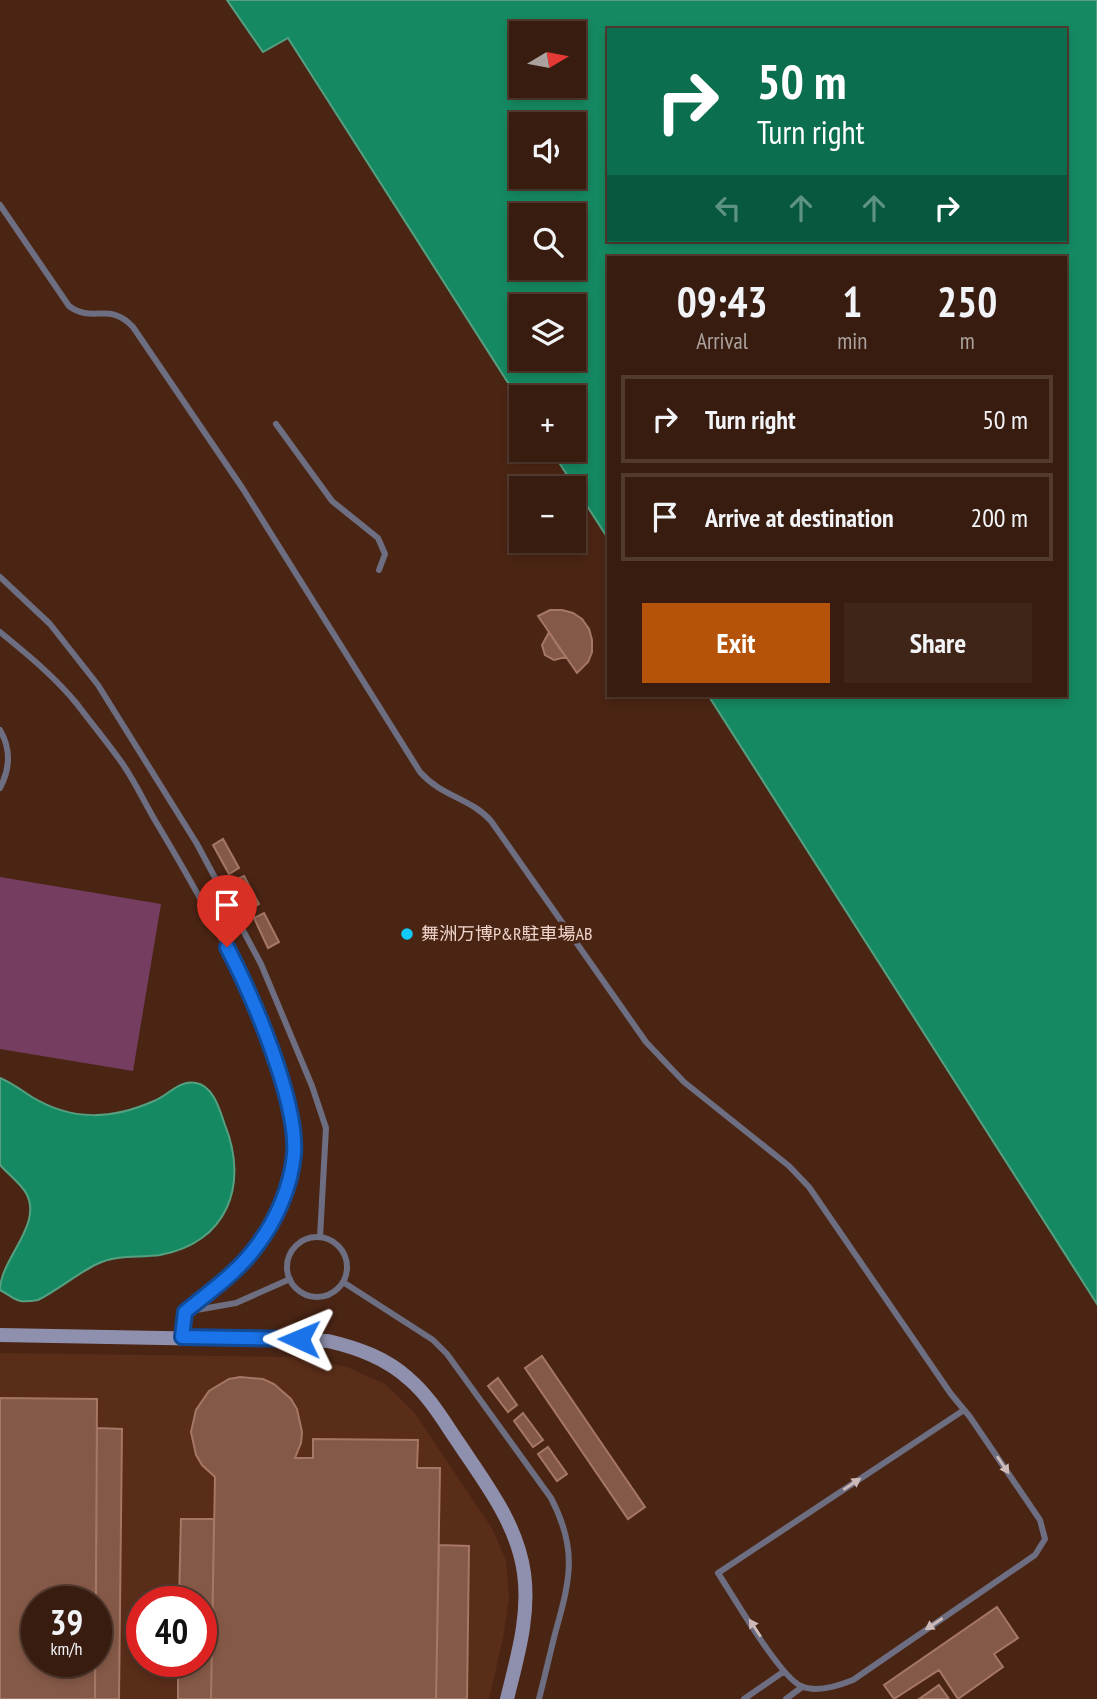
<!DOCTYPE html>
<meta charset="utf-8">
<style>
body{margin:0;font-family:"PT Sans Narrow","Noto Sans JP",sans-serif;background:#3f2518;color:#f1f3f6;height:100vh;display:flex;flex-direction:column;font-size:26px;white-space:nowrap}
*{box-sizing:border-box;margin:0}
p{font-size:23px;color:#aba19e}
.icon{flex:none;width:38px;height:38px;fill:none;stroke:currentColor;stroke-width:2;stroke-linecap:round;stroke-linejoin:round}
.map{position:relative;flex:1;overflow:hidden}
.panel{position:absolute;left:607px;top:256px;width:460px;height:441px;display:flex;flex-direction:column;background:#381c0f;border-radius:0px;box-shadow:0 4px 10px #0003,0 0 0 2px #523a2f}
.panel>*{flex:none}
.banner{position:absolute;left:607px;top:28px;width:460px;height:214px;border-radius:0px;box-shadow:0 4px 10px #0003,0 0 0 2px #523a2f;background:#0b6e4f;color:#fff;overflow:hidden}
.needle{width:46px;rotate:80deg}
.fabs{position:absolute;left:509px;top:21px;display:grid;gap:14px}
.fabs a{display:grid;place-items:center;width:77px;height:77px;border-radius:0px;background:#381c0f;box-shadow:0 4px 10px #0003,0 0 0 2px #523a2f;font-size:35px}
.speed{position:absolute;left:21px;top:1586px;display:flex;gap:14px;font-size:35px;font-weight:700;text-align:center}
.speed>*{display:grid;place-content:center;width:91px;height:91px;border-radius:50%;background:#381c0f;box-shadow:0 4px 10px #0003,0 0 0 2px #523a2f;line-height:1}
.speed small{font-size:18px;font-weight:400}
.speed .limit{border:10px solid #d22;background:#fff;color:#111}
.pin{position:absolute;display:grid;place-items:center;width:60px;height:60px;color:#fff;margin:-72px -30px;border-radius:50% 50% 50% 0;rotate:-45deg;box-shadow:0 0 7px #0007}
.pin .icon{rotate:45deg}
.me{position:absolute;width:77px;margin:-38px;rotate:271deg;stroke-linejoin:round;filter:drop-shadow(0 0 5px #0008)}
.turn{display:flex;align-items:center;gap:24px;height:147px;padding:0 35px;font-size:32px}
.turn .icon{width:91px;height:91px;stroke-width:2.5}
.turn b{display:block;font-size:49px;line-height:60px}
.lanes{display:flex;align-items:center;height:66px;padding:0 35px;background:#0003;justify-content:center;gap:35px;direction:ltr}
.lanes .off{opacity:.35}
.eta{display:flex;justify-content:space-evenly;align-items:center;height:119px;text-align:center}
.eta b{font-size:42px;font-weight:600;line-height:49px}
.primary-button{display:flex;gap:14px;margin-top:auto;padding:14px 35px}
.primary-button a{flex:1;height:80px;border-radius:0px;background:#b45309;color:#fff;font-size:28px;font-weight:600;line-height:80px;text-align:center}
.primary-button a+a{background:#3f2518;color:#f1f3f6}
ul{padding:0;list-style:none}
li{display:flex;align-items:center;gap:21px;height:88px;margin:0 14px 10px;padding:0 21px;border:4px solid #523a2f;border-radius:0px}
li div{flex:1}
li b{display:block;font-size:26px}
li em{font-style:normal}
.map>svg:first-child{display:block}
.built{fill:#5a2d19;fill-rule:evenodd}
.green{fill:#753e60}
.water{fill:#158962;stroke:#56a082;stroke-width:2;fill-rule:evenodd}
.building{fill:#855947;stroke:#a57764;stroke-width:2}
.lines{fill:none;stroke-linecap:round;stroke-linejoin:round}
.lane{stroke:#6d6e81;stroke-width:6}
.secondary{stroke:#8f90ae;stroke-width:14}
.oneway{fill:#cebbb8}
.route-casing{stroke:#114b97;stroke-width:18}
.route{stroke:#1a73e8;stroke-width:12}
.poi-dot{fill:#11cafb;stroke:#4b2514;stroke-width:2.5}
.labels{text-anchor:middle;stroke-width:7;stroke-linejoin:round;paint-order:stroke}
.poi-label{font-size:18px;fill:#efd5cb;stroke:#4b2514;text-anchor:start}
</style>
<div class="map">
<svg width="1097" height="1699" viewBox="0 0 1097 1699">
<rect width="100%" height="100%" fill="#4b2514"/>
<!-- built -->
<path class="built" d="M0,1353L300,1357L347,1367L385,1384L414,1412L493,1530L506,1561L509,1598L503,1638L489,1699H0ZM37,1601H96V1661H37ZM142,1601H201V1661H142Z"/>
<!-- green -->
<path class="green" d="M0,877L161,904L133,1071L0,1049Z"/>
<!-- water -->
<path class="water" d="M227,0H1097V1304L708,695H1066V257H609V540L551,450H574V397H522L521,403L288,38L263,52ZM609,30H1066V240H609ZM522,33H574V86H522ZM522,124H574V177H522ZM522,215H574V268H522ZM522,306H574V359H522Z
M0,1078C12,1083 21,1090 32,1097C72,1121 111,1120 154,1101C169,1095 178,1080 196,1083C214,1086 220,1111 225,1125C249,1185 227,1243 160,1255C139,1258 117,1254 97,1264C78,1273 58,1290 38,1300C15,1304 17,1299 0,1290C0,1259 44,1224 26,1193C20,1183 8,1174 0,1165Z"/>
<!-- building -->
<path class="building" d="M550,610H562L573,613L582,619L589,629L592,640V652L588,662L577,673L538,616Z
M549,632L557,645L566,657L554,660L545,655L542,645Z
M223,839L239,868L229,874L213,845Z
M244,876L259,904L249,910L233,881Z
M264,913L279,942L268,948L254,918Z
M542,1356L645,1507L628,1519L525,1368Z
M240,1377L263,1379L274,1384L291,1399L297,1409L302,1432L301,1443L295,1458H313V1439L418,1440L417,1468H440L436,1699H211L215,1477L202,1465L196,1455L191,1432L196,1410L209,1391L229,1379Z
M498,1378L517,1405L508,1412L488,1386Z
M0,1398L97,1399L96,1601H37V1661H95V1699H0Z
M523,1413L543,1440L533,1447L514,1421Z
M97,1428L122,1429L119,1699H95Z
M548,1447L567,1474L557,1481L538,1454Z
M181,1519H214L211,1699H178V1661H201V1601H179Z
M439,1545L469,1546L467,1699H436Z
M997,1607L1018,1638L994,1654L1003,1667L958,1699L939,1670L894,1699L884,1685Z
M939,1685L949,1699H919Z"/>
<g class="lines">
<!-- lane -->
<path class="lane" d="M0,205L69,306C93,324 109,301 133,327L243,489L420,772C442,797 471,798 491,821L646,1042L684,1082L789,1166L809,1187L951,1394L970,1417L1040,1520L1045,1539L1035,1555L853,1680C838,1686 816,1693 801,1686C780,1677 733,1596 718,1573L964,1410
M276,424L332,501L378,538L385,554L379,570
M0,577L50,624L98,685L197,844L261,964L312,1086L326,1128L320,1237
M0,632C27,654 55,677 77,704C92,724 108,743 122,763C136,783 146,806 159,827C203,901 243,973 272,1054C283,1086 298,1122 294,1157C284,1231 239,1267 185,1312L182,1337
M0,730C11,749 10,769 0,788
M287 1267a30 30 0 1 1 60 0a30 30 0 1 1-60 0Z
M343,1282L433,1340L447,1354L551,1498C577,1548 571,1577 556,1630C550,1653 545,1676 539,1699
M185,1312L236,1303L290,1279
M744,1699L783,1672
M786,1699L802,1687"/>
<!-- secondary -->
<path class="secondary" d="M0,1335L328,1341C358,1348 386,1358 409,1379C429,1396 443,1420 458,1442C485,1483 517,1523 524,1573C530,1616 517,1658 507,1699"/>
</g>
<!-- one-way arrows -->
<defs><path id="oneway-solid" d="M-6-.8H1V-3.2L6.5 0L1 3.2V.8H-6Z" transform="scale(1.75)"/></defs>
<g class="oneway">
<use href="#oneway-solid" transform="translate(1003 1465) rotate(56)"/>
<use href="#oneway-solid" transform="translate(852 1484) rotate(-34)"/>
<use href="#oneway-solid" transform="translate(934 1624) rotate(146)"/>
<use href="#oneway-solid" transform="translate(755 1628) rotate(-123)"/>
</g>
<g class="lines">
<defs>
<path id="route" d="M227,947C252,995 298,1101 294,1154C291,1187 276,1221 256,1247C237,1273 209,1292 185,1312L182,1337L299,1339"/>
</defs>
<!-- route casing -->
<use href="#route" class="route-casing"/>
<!-- route -->
<use href="#route" class="route"/>
</g>
<!-- markers -->
<circle class="poi-dot" cx="407" cy="934" r="7"/>
<g class="labels">
<!-- poi labels -->
<g class="poi-label">
<text x="421" y="940">舞洲万博P&amp;R駐車場AB</text>
</g>
</g>
</svg>
<div class="fabs">
<a><svg class="needle" viewBox="-14 -14 28 28"><path d="M0-13l5 13h-10z" fill="#e53935"/><path d="M0 13l5-13h-10z" fill="#aba19e"/></svg></a>
<a><svg class="icon" aria-label="sound" viewBox="0 0 24 24"><path d="M4 9h4l5-4v14l-5-4H4zM17 9q2 3 0 6"/></svg></a>
<a><svg class="icon" aria-label="search" viewBox="0 0 24 24"><circle cx="10" cy="10" r="6"/><path d="M15 15l6 6"/></svg></a>
<a><svg class="icon" aria-label="layers" viewBox="0 0 24 24"><path d="M12 4l9 5-9 5-9-5zM3 14l9 5 9-5"/></svg></a>
<a>+</a>
<a>−</a>
</div>
<div class="speed"><div>39<small>km/h</small></div><div class="limit">40</div></div>
<div class="pin" style="left:227px;top:947px;background:#d93025"><svg class="icon" aria-label="arrive" viewBox="0 0 24 24"><path d="M6 21V4h12l-3 4 3 4H6"/></svg></div>
<svg class="me" style="left:299px;top:1339px" viewBox="-20 -20 40 40"><path d="M0-17L14 15 0 8-14 15z" fill="#1a73e8" stroke="#fff" stroke-width="4"/></svg>
<div class="banner">
<div class="turn"><svg class="icon" aria-label="right" viewBox="0 0 24 24"><path d="M7 20v-9h11M14 6l5 5-5 5"/></svg><div><b>50 m</b>Turn right</div></div>
<div class="lanes"><svg class="icon off" aria-label="left" viewBox="0 0 24 24"><path d="M17 20v-9H6M10 6l-5 5 5 5"/></svg><svg class="icon off" aria-label="ahead" viewBox="0 0 24 24"><path d="M12 20V5M6 11l6-6 6 6"/></svg><svg class="icon off" aria-label="ahead" viewBox="0 0 24 24"><path d="M12 20V5M6 11l6-6 6 6"/></svg><svg class="icon" aria-label="right" viewBox="0 0 24 24"><path d="M7 20v-9h11M14 6l5 5-5 5"/></svg></div>
</div>
<section class="panel">
<div class="eta">
<div><b>09:43</b><p>Arrival</p></div>
<div><b>1</b><p>min</p></div>
<div><b>250</b><p>m</p></div>
</div>
<ul>
<li><svg class="icon" aria-label="right" viewBox="0 0 24 24"><path d="M7 20v-9h11M14 6l5 5-5 5"/></svg><div><b>Turn right</b></div><em>50 m</em></li>
<li><svg class="icon" aria-label="arrive" viewBox="0 0 24 24"><path d="M6 21V4h12l-3 4 3 4H6"/></svg><div><b>Arrive at destination</b></div><em>200 m</em></li>
</ul>
<div class="primary-button"><a>Exit</a><a>Share</a></div>
</section>
</div>
